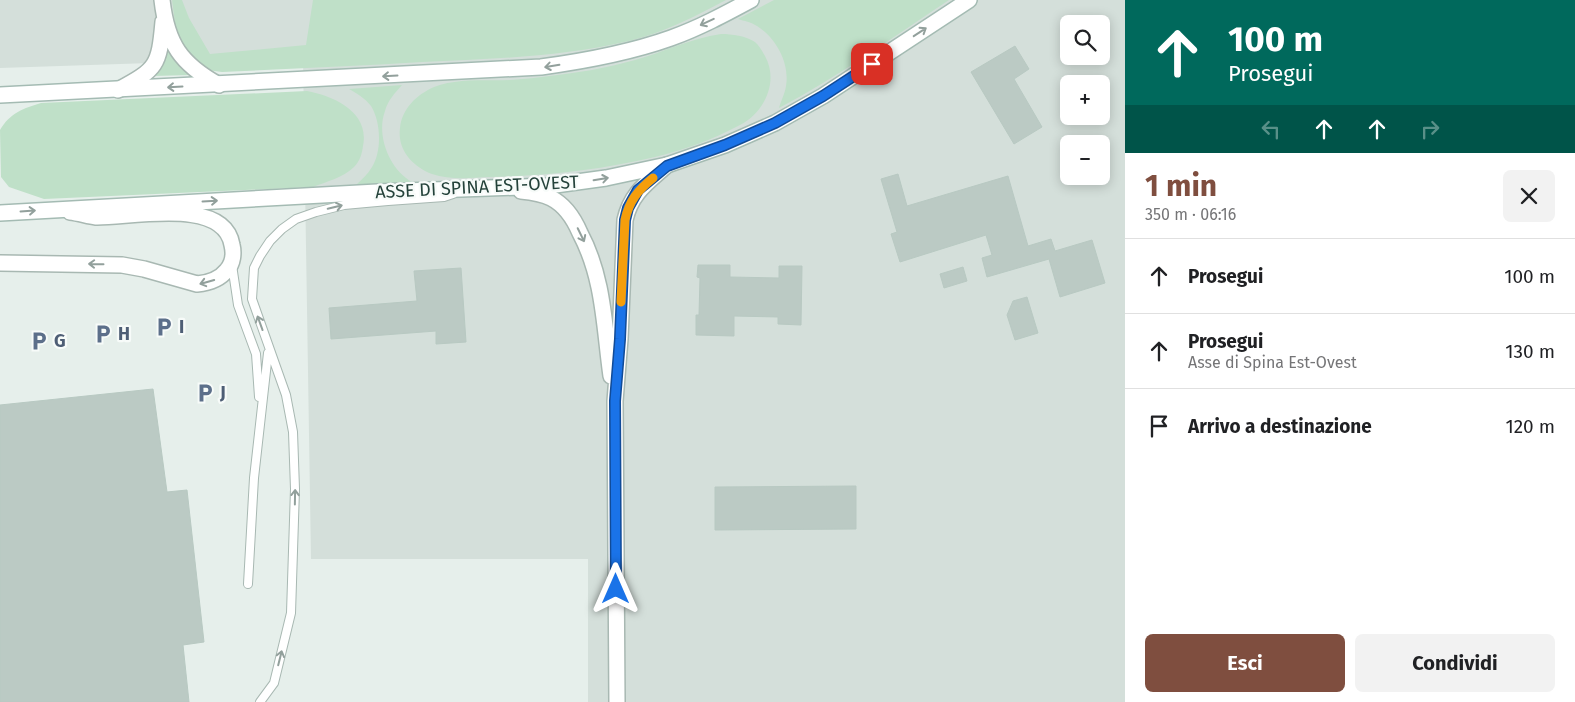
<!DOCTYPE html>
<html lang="it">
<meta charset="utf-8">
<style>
body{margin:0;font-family:"Fira Sans",sans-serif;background:#f2f2f2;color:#202124;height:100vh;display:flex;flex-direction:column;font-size:19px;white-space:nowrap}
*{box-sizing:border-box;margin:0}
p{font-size:16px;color:#757577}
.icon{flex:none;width:28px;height:28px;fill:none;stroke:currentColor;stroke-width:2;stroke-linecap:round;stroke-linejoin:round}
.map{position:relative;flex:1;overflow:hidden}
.sheet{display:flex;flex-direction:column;background:#fff;width:450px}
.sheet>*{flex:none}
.banner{background:#00695c;color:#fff;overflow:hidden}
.tools{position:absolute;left:1060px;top:15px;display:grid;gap:10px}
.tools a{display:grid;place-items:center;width:50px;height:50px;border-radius:8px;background:#fff;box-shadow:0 2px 12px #0003;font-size:25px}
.pin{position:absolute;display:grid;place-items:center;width:42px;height:42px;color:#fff;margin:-21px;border-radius:10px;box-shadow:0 2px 8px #0006}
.me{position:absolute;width:55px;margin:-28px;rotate:0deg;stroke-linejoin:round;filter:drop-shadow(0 0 4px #0008)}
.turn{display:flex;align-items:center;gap:18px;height:105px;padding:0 20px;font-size:22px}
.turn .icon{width:65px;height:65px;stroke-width:2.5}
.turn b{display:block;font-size:35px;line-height:42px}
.lanes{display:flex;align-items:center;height:48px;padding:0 20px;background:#0003;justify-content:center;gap:25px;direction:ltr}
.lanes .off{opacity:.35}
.round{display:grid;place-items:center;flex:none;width:52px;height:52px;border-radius:8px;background:#f2f2f2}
.summary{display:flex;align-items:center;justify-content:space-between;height:85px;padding:0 20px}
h1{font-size:30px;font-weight:700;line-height:38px;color:#7f4e3f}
.button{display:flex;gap:10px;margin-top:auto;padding:10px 20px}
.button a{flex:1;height:58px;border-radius:8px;background:#7f4e3f;color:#fff;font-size:20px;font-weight:700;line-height:58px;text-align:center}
.button a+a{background:#f2f2f2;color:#202124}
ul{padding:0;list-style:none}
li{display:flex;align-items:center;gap:15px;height:75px;padding:0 20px;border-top:1px solid #e0e0e0}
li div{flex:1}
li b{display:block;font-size:19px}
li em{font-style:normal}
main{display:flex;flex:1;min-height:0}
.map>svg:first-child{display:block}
.built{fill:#d4dfda;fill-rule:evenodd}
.green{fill:#bfe0c8}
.building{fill:#bbcac4;stroke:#b8c9c2}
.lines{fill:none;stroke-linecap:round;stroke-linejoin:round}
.lane-casing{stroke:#a8b8b2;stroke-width:10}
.street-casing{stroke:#a8b8b2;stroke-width:18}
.secondary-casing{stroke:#a4bbb3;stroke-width:18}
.lane{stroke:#fff;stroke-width:8}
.street{stroke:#fff;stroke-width:15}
.secondary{stroke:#fff;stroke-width:15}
.oneway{stroke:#92a09c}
.route-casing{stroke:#114b97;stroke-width:12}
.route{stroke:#1a73e8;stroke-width:9}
.slow{stroke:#f59e0b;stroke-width:9}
.labels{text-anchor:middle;stroke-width:4.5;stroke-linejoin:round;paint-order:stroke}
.street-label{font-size:18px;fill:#24423a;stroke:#f7fbf9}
.service-label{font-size:18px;font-weight:bold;fill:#4e5e75;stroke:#f7fbf9;text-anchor:start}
</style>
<main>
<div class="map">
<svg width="1125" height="702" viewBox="0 0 1125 702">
<rect width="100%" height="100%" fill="#e6efeb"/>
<!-- built -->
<path class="built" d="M0,0H1125V702H588V559H311L303,58L0,68ZM1069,24H1101V56H1069ZM1069,84H1101V116H1069ZM1069,144H1101V176H1069Z"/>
<!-- green -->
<path class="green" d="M172,0H182L189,18L210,54L306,45L313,0H726C696,16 663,33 629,41C561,57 492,59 422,62C356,66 289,69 222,72L207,70L195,65L177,39Z
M774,0H949C893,37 838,77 779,108C781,101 785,93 786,86C790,63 776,38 757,26C751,22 744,21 738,19Z
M721,34C732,34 746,36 755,42C759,45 762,51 765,56C779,81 765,112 740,125C714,139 684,150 655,157C600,170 545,176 488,177C471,178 449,180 432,174C413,167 397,150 400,128C402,109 416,95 434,87C457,78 486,81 511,80C538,78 566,74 592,70C606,67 621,64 635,60C664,52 691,38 721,34Z
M168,47L175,59L192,75L153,76L163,63Z
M402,85C395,93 388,100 385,111C376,135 389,169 412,182L356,185C362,179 368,174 372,167C382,151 381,122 371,106C365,98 356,93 349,89Z
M307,91C334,96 370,112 363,146C362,154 360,161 354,167C344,177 326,182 313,187L44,199L9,187L1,177L0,130C10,113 24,108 41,103Z"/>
<!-- building -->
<path class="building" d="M1015,46L1029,69L1014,79L1042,127L1014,144L971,72Z
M898,174L907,206L1008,176L1028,246L1051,239L1055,251L1092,240L1105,283L1060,297L1049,259L987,277L982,258L992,255L986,235L900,262L891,234L897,232L881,179Z
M698,265H730V277L779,278V266H802L801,325L778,324V317L734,316V336L696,335V315H699L700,278L697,277Z
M963,267L967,281L944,288L940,274Z
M461,268L466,342L436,344V331L331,339L329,308L417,301L414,271Z
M1027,297L1038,333L1015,340L1007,315L1013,301Z
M153,389L167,492L187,490L204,642L183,645L189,702H0V405Z
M856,486V529L715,530V487Z"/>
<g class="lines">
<defs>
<path id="lane" d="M232,265L238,305L256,354L259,397
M248,584L254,478L268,353
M260,702L274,683L291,613L295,489L293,432L286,395L252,299L254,268L260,256L270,241L282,229L296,219L316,212L344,205L388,201L444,197L453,194"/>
<path id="street" d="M162,0C167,44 181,64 219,85
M118,90C157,69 159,66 163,22
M521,191C531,192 541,193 551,198C565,205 574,219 580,233C604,278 604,326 611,376
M0,263L122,265L144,269L197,284C208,283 220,279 227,270C233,263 234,253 232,245C224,196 129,218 96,217C88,216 79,213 70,212
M617,702L615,401L620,339L625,220C631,193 647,183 667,165"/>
<path id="secondary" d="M0,95L541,67C585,61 629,53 671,38C699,28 725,14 751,0
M0,213L377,192L548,186L606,178L667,165L725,145L775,123L823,96L969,0"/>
</defs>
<!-- lane casing -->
<use href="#lane" class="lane-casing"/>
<!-- street casing -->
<use href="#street" class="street-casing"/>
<!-- secondary casing -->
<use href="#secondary" class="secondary-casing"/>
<!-- lane -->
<use href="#lane" class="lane"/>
<!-- street -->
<use href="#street" class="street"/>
<!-- secondary -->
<use href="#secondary" class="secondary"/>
</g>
<!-- one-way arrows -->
<defs><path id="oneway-shaft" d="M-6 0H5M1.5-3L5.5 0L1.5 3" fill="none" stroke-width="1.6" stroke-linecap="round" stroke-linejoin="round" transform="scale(1.25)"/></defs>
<g class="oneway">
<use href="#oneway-shaft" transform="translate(707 22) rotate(155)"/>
<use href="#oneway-shaft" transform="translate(920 32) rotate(-33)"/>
<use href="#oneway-shaft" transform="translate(552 66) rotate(171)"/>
<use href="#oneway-shaft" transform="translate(390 76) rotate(177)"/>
<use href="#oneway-shaft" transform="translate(175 87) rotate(177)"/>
<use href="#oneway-shaft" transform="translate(601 179) rotate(-9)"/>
<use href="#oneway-shaft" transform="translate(210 201) rotate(-3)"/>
<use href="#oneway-shaft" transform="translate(335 207) rotate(-13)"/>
<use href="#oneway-shaft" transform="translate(28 211) rotate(-4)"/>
<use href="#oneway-shaft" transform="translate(581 235) rotate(64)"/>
<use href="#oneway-shaft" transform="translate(96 264) rotate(-179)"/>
<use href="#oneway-shaft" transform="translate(207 282) rotate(164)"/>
<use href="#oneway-shaft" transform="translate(260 323) rotate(-110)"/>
<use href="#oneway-shaft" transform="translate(295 497) rotate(-89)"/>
<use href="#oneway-shaft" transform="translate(280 658) rotate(-76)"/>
</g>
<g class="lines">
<defs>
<path id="route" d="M616,589L615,401L620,339L625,220L628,208L638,190L667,166L725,145L775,123L823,96L872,64"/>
</defs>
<!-- route casing -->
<use href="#route" class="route-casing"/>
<!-- route -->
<use href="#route" class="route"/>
<!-- slow -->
<path class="slow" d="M621,302L625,220C629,201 638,190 653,178"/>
</g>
<!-- icons -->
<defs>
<symbol id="parking-bare" viewBox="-9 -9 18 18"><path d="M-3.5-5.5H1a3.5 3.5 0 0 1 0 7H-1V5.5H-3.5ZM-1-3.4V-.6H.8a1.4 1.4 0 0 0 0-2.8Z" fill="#5c6f8a" stroke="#f7fbf9" stroke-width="2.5" paint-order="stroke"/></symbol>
</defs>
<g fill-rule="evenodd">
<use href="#parking-bare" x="150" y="313" width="28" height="28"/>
<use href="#parking-bare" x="89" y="320" width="28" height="28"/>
<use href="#parking-bare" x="25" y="327" width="28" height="28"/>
<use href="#parking-bare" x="191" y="379" width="28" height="28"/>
</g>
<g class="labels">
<!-- street labels -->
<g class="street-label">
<text transform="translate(477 187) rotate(-3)" y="6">ASSE DI SPINA EST-OVEST</text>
</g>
<!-- service labels -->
<g class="service-label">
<text x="179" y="333">I</text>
<text x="118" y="340">H</text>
<text x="54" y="347">G</text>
<text x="220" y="399">J</text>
</g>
</g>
</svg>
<div class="tools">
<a><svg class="icon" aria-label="search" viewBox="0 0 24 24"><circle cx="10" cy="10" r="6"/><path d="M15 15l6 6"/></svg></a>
<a>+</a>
<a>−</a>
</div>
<div class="pin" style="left:872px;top:64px;background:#d93025"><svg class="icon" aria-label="arrive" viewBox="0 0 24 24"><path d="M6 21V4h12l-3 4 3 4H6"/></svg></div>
<svg class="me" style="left:616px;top:589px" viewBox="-20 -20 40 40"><path d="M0-17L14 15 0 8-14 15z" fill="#1a73e8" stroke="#fff" stroke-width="4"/></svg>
</div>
<section class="sheet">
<div class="banner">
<div class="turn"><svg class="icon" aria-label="ahead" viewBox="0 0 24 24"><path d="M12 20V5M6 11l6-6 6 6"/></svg><div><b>100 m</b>Prosegui</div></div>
<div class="lanes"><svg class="icon off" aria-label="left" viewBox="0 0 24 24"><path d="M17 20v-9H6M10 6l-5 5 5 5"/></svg><svg class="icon" aria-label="ahead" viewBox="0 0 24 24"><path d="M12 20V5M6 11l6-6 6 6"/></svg><svg class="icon" aria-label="ahead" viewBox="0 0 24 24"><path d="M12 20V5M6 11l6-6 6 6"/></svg><svg class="icon off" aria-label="right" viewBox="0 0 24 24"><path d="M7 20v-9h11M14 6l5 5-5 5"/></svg></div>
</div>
<div class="summary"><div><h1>1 min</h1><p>350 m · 06:16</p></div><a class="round"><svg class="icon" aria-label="close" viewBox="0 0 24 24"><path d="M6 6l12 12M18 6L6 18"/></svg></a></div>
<ul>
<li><svg class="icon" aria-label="ahead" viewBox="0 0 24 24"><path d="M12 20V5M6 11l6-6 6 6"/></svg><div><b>Prosegui</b></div><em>100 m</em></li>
<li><svg class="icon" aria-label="ahead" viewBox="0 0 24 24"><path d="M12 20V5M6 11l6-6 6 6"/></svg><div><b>Prosegui</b><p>Asse di Spina Est-Ovest</p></div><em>130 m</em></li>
<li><svg class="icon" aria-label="arrive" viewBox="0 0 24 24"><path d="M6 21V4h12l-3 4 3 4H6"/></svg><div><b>Arrivo a destinazione</b></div><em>120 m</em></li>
</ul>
<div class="button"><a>Esci</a><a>Condividi</a></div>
</section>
</main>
